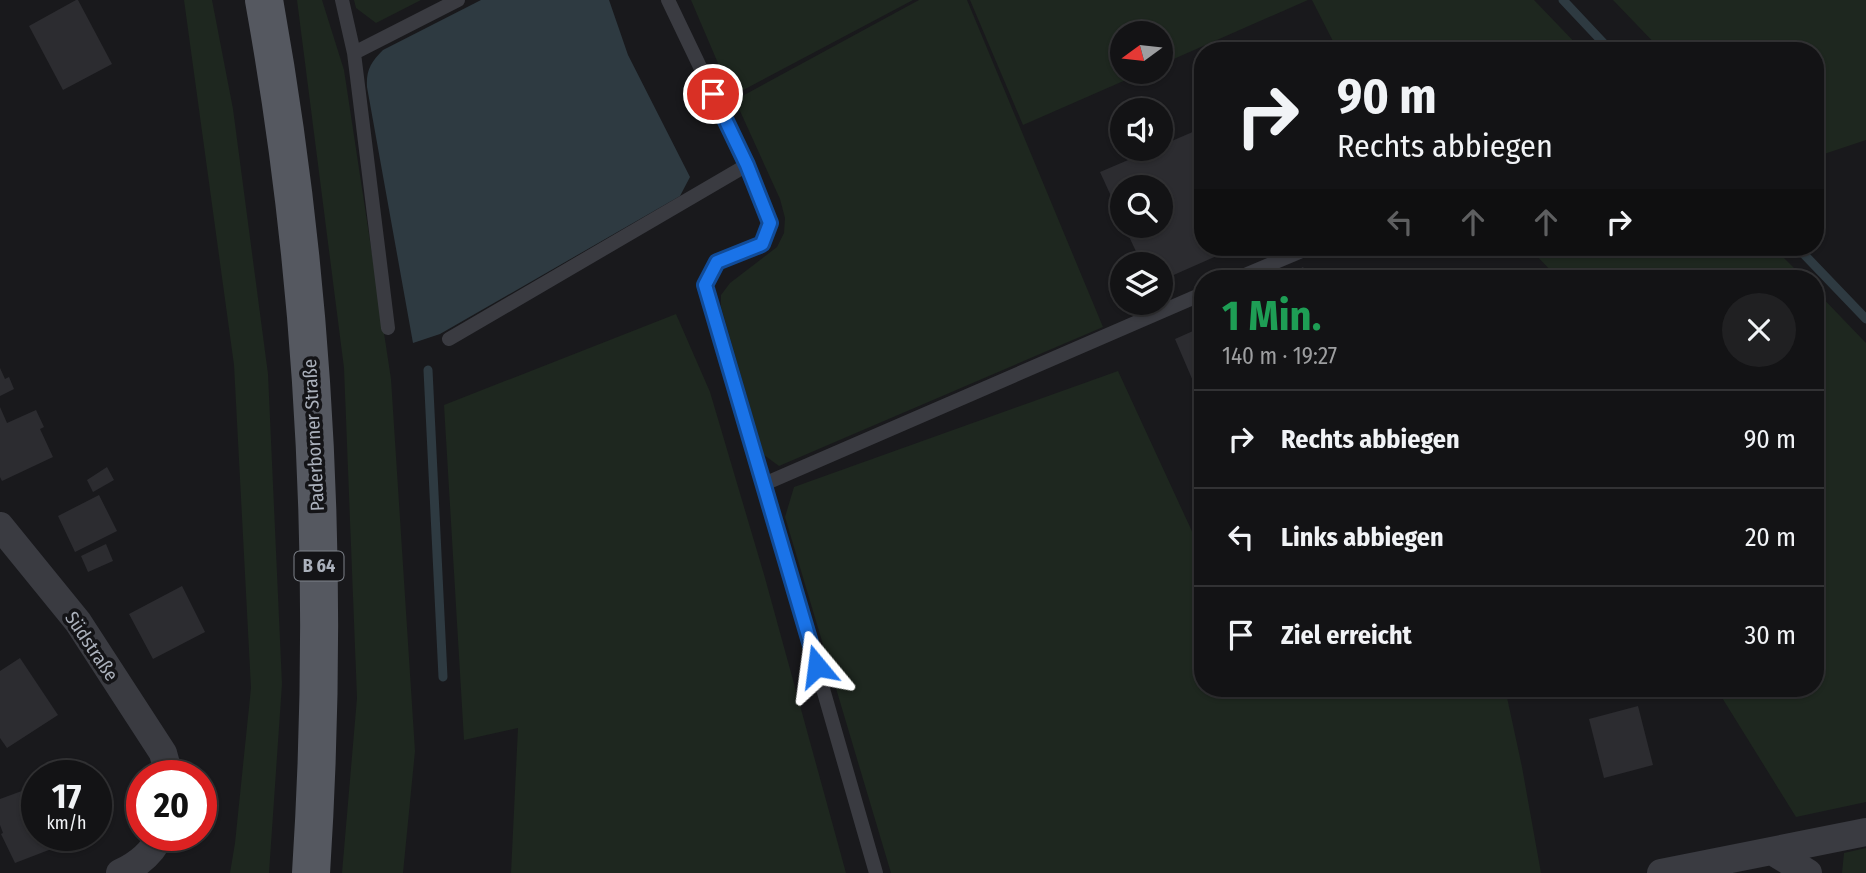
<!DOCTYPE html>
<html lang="de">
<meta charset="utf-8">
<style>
body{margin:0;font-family:"Fira Sans Condensed",sans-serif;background:#202022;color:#f1f3f6;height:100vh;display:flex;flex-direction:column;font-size:26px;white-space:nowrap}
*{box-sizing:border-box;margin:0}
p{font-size:23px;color:#9d9ea0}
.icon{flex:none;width:38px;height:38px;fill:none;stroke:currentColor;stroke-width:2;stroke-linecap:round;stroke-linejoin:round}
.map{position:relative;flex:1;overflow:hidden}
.details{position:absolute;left:1194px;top:270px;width:630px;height:427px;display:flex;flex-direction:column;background:#131315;border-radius:28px;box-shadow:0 2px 5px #0004,0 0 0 2px #323234}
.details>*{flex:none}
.guide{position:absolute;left:1194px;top:42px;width:630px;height:214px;border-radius:28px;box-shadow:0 2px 5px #0004,0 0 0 2px #323234;background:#131315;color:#f1f3f6;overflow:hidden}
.needle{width:46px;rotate:255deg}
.controls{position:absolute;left:1110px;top:21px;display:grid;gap:14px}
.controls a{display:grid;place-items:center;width:63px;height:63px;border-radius:50%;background:#131315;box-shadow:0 2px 5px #0004,0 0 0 2px #323234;font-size:35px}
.speed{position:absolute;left:21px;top:760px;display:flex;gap:14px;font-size:35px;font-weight:700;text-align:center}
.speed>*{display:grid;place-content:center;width:91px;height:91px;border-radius:50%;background:#131315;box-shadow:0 2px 5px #0004,0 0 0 2px #323234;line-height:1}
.speed small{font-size:18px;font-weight:400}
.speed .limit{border:10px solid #d22;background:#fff;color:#111}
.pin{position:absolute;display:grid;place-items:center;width:60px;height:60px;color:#fff;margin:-30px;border:4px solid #fff;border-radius:50%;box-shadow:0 2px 7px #0007}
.me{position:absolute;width:77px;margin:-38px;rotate:344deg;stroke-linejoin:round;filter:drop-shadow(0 0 5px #0008)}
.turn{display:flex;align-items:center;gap:24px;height:147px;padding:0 28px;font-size:32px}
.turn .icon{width:91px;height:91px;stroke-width:2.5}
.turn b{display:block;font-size:49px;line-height:60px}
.lanes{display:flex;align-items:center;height:66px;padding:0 28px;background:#0003;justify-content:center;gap:35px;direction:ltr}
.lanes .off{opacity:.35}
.round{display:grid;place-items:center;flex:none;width:74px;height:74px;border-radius:37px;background:#202022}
.headline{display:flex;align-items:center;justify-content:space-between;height:119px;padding:0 28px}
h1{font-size:42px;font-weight:700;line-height:52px;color:#1e9e55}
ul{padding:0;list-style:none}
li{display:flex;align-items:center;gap:21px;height:98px;padding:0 28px;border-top:2px solid #323234}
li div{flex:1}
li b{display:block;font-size:26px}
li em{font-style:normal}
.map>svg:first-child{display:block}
.green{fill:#1e271f}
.water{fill:#2e3a41}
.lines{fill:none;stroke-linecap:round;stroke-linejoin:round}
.stream{stroke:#2e3a41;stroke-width:9}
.building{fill:#2c2c30}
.lane{stroke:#3a3b41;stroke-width:14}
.street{stroke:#3a3b41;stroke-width:28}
.primary{stroke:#555860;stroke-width:38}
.route-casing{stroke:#114b97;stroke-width:18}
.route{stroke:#1a73e8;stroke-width:12}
.labels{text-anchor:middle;stroke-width:7;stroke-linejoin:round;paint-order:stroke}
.shield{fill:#141417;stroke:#7e828a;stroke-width:2}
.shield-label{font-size:18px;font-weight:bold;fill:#abb1bc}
.street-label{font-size:19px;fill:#abb1bc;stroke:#141417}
</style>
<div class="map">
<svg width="1866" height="873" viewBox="0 0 1866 873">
<rect width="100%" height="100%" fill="#19191c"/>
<!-- green -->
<path class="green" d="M184,0H212L233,109L268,374L282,684L269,873H230L235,843L251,688L234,365Z
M297,0H322L344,70L391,379L415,751L403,873H342L357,698L344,368Z
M354,0H421L376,23L356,8Z
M691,0H913L732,96Z
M919,0H967L1103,327L779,466L764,455L721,307V295L730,283L777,247L784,233L785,218L780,199L735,100Z
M970,0H1308L1160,65V33H1122V72H1144L1023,125Z
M1312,0H1534L1583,51H1338Z
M1613,0H1866V140L1815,157V51H1662Z
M1528,247H1773L1804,278H1558Z
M1815,290L1866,343V802L1796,817L1716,688H1815Z
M676,314L710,392L765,578L846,873H511L518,728L464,740L444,405Z
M1118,371L1202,553V688H1505L1522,767L1541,873H891L785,517L794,487Z
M1866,848V873H1842L1844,853Z"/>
<!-- water -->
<path class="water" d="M481,0H609L628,55L690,177L680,196L440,334L413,343L367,87C366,70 371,62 383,50Z"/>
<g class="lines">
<!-- stream -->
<path class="stream" d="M1563,0L1611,51
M1797,247L1866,319
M428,370L443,677"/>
</g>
<!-- building -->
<path class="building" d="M76,0H78L112,64L63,90L29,26Z
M1202,128V247H1237L1160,281V264H1142L1124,226H1160V187H1122V220L1100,172L1154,149H1160V146Z
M1303,267L1310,278H1283Z
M1202,327V402L1175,339Z
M0,368L5,379L9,377L14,389L0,396Z
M0,407L7,423L36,410L44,427L40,429L53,457L2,481L0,477Z
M107,467L114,480L93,492L87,480Z
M99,495L117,531L75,552L58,516Z
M106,544L113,561L88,572L81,556Z
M182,586L205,632L153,659L129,614Z
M20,658L58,715L7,748L0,738V671Z
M1638,706L1653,765L1604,778L1589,719Z
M30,788L37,804V835H69L71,838L53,845L54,848L15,863L1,834L3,833L0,825V799Z"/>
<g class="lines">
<!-- lane -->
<path class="lane" d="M342,0L354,53L458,0
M668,0L747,165L770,223L762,244L717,262L705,285L764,484L876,873
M354,53L388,328
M1238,278L1304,250
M449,339L747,165
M764,484L1202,294"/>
<!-- street -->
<path class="street" d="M0,526L78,622L163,753L169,775
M1772,851L1808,873
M120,873C137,865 153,853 160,835
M1661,873L1866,832"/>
<!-- primary -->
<path class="primary" d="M264,0C316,288 330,581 311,873"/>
</g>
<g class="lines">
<defs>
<path id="route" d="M713,94L747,165L770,223L762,244L717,262L705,285L817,666"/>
</defs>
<!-- route casing -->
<use href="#route" class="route-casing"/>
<!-- route -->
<use href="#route" class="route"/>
</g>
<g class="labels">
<!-- shield labels -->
<rect class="shield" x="294.5" y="551.5" width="49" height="29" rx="5"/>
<g class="shield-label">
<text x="319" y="572">B 64</text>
</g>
<!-- street labels -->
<g class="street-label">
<text transform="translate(313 435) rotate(-93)" y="7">Paderborner Straße</text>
<text transform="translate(92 646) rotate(56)" y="7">Südstraße</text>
</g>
</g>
</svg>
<div class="controls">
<a><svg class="needle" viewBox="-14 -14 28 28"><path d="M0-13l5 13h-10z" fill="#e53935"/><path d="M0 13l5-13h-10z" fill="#9d9ea0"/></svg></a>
<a><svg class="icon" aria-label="sound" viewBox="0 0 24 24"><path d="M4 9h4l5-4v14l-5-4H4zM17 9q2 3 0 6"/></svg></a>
<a><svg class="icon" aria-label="search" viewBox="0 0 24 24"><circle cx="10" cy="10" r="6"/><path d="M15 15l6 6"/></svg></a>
<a><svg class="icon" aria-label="layers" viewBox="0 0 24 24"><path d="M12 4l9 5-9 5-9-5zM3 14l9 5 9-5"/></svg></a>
</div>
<div class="speed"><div>17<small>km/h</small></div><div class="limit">20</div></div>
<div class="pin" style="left:713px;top:94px;background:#d93025"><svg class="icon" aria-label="arrive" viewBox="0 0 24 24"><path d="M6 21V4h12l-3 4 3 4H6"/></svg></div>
<svg class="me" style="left:817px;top:666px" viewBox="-20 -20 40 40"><path d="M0-17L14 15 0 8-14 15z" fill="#1a73e8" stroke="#fff" stroke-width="4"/></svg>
<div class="guide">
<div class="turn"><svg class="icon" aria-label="right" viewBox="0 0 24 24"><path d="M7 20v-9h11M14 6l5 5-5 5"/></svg><div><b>90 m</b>Rechts abbiegen</div></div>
<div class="lanes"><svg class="icon off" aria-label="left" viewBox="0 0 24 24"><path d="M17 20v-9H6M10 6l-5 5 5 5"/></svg><svg class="icon off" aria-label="ahead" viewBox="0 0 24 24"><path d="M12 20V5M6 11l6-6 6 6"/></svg><svg class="icon off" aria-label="ahead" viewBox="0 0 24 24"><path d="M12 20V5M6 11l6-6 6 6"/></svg><svg class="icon" aria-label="right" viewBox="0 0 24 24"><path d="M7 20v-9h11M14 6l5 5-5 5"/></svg></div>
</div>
<section class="details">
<div class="headline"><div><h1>1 Min.</h1><p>140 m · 19:27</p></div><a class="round"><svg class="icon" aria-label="close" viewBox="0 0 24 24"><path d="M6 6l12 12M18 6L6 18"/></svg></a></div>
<ul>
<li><svg class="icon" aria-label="right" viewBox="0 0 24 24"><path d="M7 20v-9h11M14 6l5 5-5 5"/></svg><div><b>Rechts abbiegen</b></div><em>90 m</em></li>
<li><svg class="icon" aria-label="left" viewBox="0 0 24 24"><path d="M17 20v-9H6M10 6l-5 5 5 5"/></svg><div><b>Links abbiegen</b></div><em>20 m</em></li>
<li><svg class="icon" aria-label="arrive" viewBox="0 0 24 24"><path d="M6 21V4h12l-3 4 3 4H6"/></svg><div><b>Ziel erreicht</b></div><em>30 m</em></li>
</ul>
</section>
</div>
